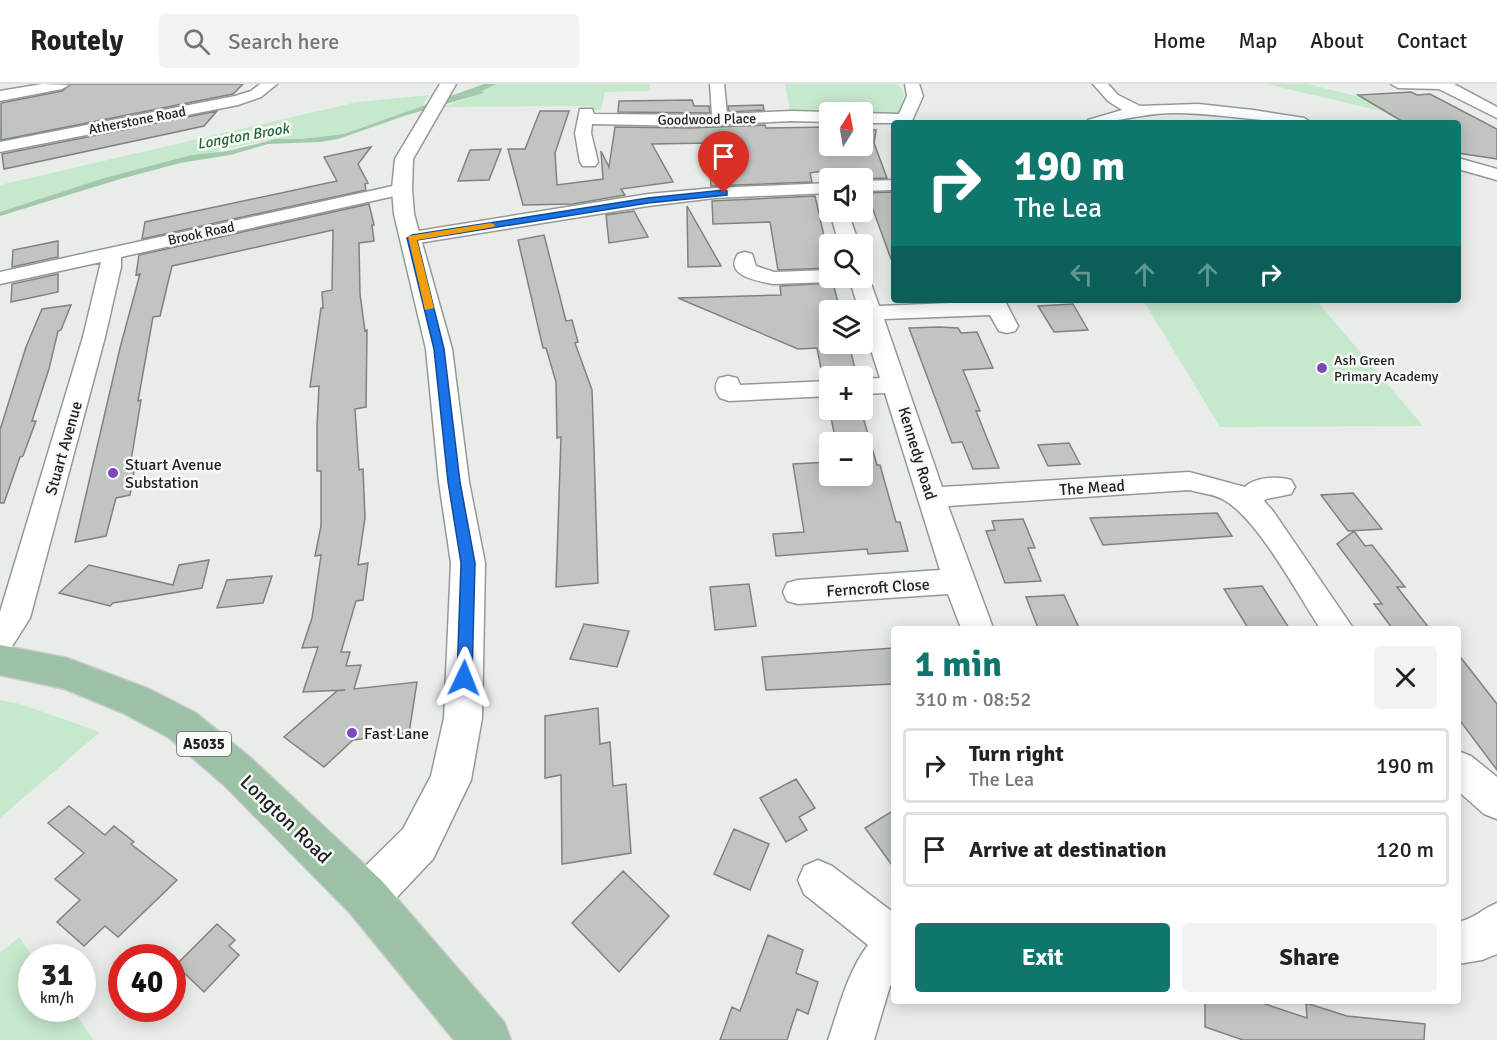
<!DOCTYPE html>
<meta charset="utf-8">
<style>
body{margin:0;font-family:Signika,sans-serif;background:#f2f2f2;color:#222;height:100vh;display:flex;flex-direction:column;font-size:22px;white-space:nowrap}
*{box-sizing:border-box;margin:0}
p{font-size:20px;color:#767676}
.icon{flex:none;width:33px;height:33px;fill:none;stroke:currentColor;stroke-width:2;stroke-linecap:round;stroke-linejoin:round}
.map{position:relative;flex:1;overflow:hidden}
.details{position:absolute;left:891px;top:542px;width:570px;height:378px;display:flex;flex-direction:column;background:#fff;border-radius:6px;box-shadow:0 3px 15px #0003}
.details>*{flex:none}
.hud{position:absolute;left:891px;top:36px;width:570px;height:183px;border-radius:6px;box-shadow:0 3px 15px #0003;background:#0f766e;color:#fff;overflow:hidden}
.needle{width:39px;rotate:11deg}
.controls{position:absolute;left:819px;top:18px;display:grid;gap:12px}
.controls a{display:grid;place-items:center;width:54px;height:54px;border-radius:6px;background:#fff;box-shadow:0 3px 15px #0003;font-size:30px}
.speed{position:absolute;left:18px;top:860px;display:flex;gap:12px;font-size:30px;font-weight:700;text-align:center}
.speed>*{display:grid;place-content:center;width:78px;height:78px;border-radius:50%;background:#fff;box-shadow:0 3px 15px #0003;line-height:1}
.speed small{font-size:15px;font-weight:400}
.speed .limit{border:9px solid #d22;background:#fff;color:#111}
.pin{position:absolute;display:grid;place-items:center;width:51px;height:51px;color:#fff;margin:-62px -26px;border-radius:50% 50% 50% 0;rotate:-45deg;box-shadow:0 0 6px #0007}
.pin .icon{rotate:45deg}
.me{position:absolute;width:66px;margin:-33px;rotate:2deg;stroke-linejoin:round;filter:drop-shadow(0 0 4px #0008)}
.turn{display:flex;align-items:center;gap:21px;height:126px;padding:0 24px;font-size:27px}
.turn .icon{width:78px;height:78px;stroke-width:2.5}
.turn b{display:block;font-size:42px;line-height:51px}
.lanes{display:flex;align-items:center;height:57px;padding:0 24px;background:#0003;justify-content:center;gap:30px;direction:ltr}
.lanes .off{opacity:.35}
.round{display:grid;place-items:center;flex:none;width:63px;height:63px;border-radius:6px;background:#f2f2f2}
.head{display:flex;align-items:center;justify-content:space-between;height:102px;padding:0 24px}
h1{font-size:36px;font-weight:700;line-height:45px;color:#0f766e}
.button{display:flex;gap:12px;margin-top:auto;padding:12px 24px}
.button a{flex:1;height:69px;border-radius:6px;background:#0f766e;color:#fff;font-size:24px;font-weight:700;line-height:69px;text-align:center}
.button a+a{background:#f2f2f2;color:#222}
ul{padding:0;list-style:none}
li{display:flex;align-items:center;gap:18px;height:75px;margin:0 12px 9px;padding:0 12px;border:3px solid #e0e0e0;border-radius:6px}
li div{flex:1}
li b{display:block;font-size:22px}
li em{font-style:normal}
header{display:flex;align-items:center;gap:36px;box-sizing:border-box;height:84px;padding:0 30px;background:#fff;border-bottom:2px solid #e0e0e0}
header strong{font-size:28px}
nav{display:flex;gap:33px;margin-inline-start:auto;font-size:21px}
.search{width:420px;height:54px;background:#f2f2f2;display:flex;align-items:center;gap:15px;box-sizing:border-box;padding:0 21px;border-radius:6px;color:#767676;font-size:22px}
.map>svg:first-child{display:block}
.green{fill:#c6e8cd}
.water{fill:#a2caaa}
.building{fill:#c0c5c1;stroke:#7f8380;stroke-width:1.5}
.lines{fill:none;stroke-linecap:round;stroke-linejoin:round}
.minor-casing{stroke:#959995;stroke-width:3}
.tertiary-casing{stroke:#959995;stroke-width:3}
.primary-casing{stroke:#cacaca;stroke-width:3}
.minor{fill:#fff;fill-rule:evenodd}
.tertiary{fill:#fff;fill-rule:evenodd}
.primary{fill:#9dc1a6;fill-rule:evenodd}
.route{fill:#1a73e8;stroke:#114b97;stroke-width:1.5}
.slow{fill:#f59e0b}
.poi-dot{fill:#7d47be;stroke:#f6fbf7;stroke-width:2}
.labels{text-anchor:middle;stroke-width:5;stroke-linejoin:round;paint-order:stroke}
.far-street-label{font-size:14px;fill:#212221;stroke:#f6fbf7}
.far-poi-label{font-size:14px;fill:#212221;stroke:#f6fbf7;text-anchor:start}
.far-water-label{font-size:15px;font-style:italic;fill:#28643b;stroke:#f6fbf7}
.shield{fill:#f6fbf7;stroke:#616361;stroke-width:1.5}
.shield-label{font-size:15px;font-weight:bold;fill:#212221}
.street-label{font-size:16px;fill:#212221;stroke:#f6fbf7}
.poi-label{font-size:16px;fill:#212221;stroke:#f6fbf7;text-anchor:start}
.near-street-label{font-size:20px;fill:#212221;stroke:#f6fbf7}
</style>
<header>
<strong>Routely</strong>
<div class="search"><svg class="icon" aria-label="search" viewBox="0 0 24 24"><circle cx="10" cy="10" r="6"/><path d="M15 15l6 6"/></svg>Search here</div>
<nav><a>Home</a><a>Map</a><a>About</a><a>Contact</a></nav>
</header>
<div class="map">
<svg width="1497" height="956" viewBox="0 0 1497 956">
<rect width="100%" height="100%" fill="#e9ede9"/>
<!-- green -->
<path class="green" d="M496,0H650V7L605,8L601,26H590L591,22L442,23L480,10L481,7Z
M785,0H896C908,6 903,16 901,28L894,29L790,28Z
M1267,0H1307L1497,46L1458,39H1431Z
M429,11L422,22L344,50L302,55L266,56L104,94L0,128V101L357,18Z
M1143,216H1316L1423,342L1220,343Z
M0,616L20,620L100,648L0,734Z
M19,853L33,873H32V924H71L94,956H0V869Z"/>
<!-- water -->
<path class="water" d="M484,0H496L482,7L484,9L407,31L338,55L320,58L268,60L230,71L180,79L117,96L0,132V128L104,94L192,71L228,67L276,55H302L344,50Z"/>
<!-- building -->
<path class="building" d="M71,0H243L233,10L1,56V19L62,7Z
M1411,8L1417,11L1430,10L1497,45V75L1458,69V39H1405L1358,11Z
M692,16L694,22H709L710,29L618,28L619,17Z
M763,21L764,26L729,28L728,22Z
M217,27L204,42L4,85L2,70Z
M540,27H569L555,69L557,101L603,95L601,67L609,83L615,43L691,44L765,41L766,44L830,43V62H862V45L876,46L874,59L887,94L862,95L859,87L815,88L810,89L812,98L711,102L709,59L652,60L673,98L621,105L625,111L573,120L523,121L508,65H525Z
M371,63L358,80L368,99L365,100L366,106L142,155L145,138L337,97L324,73Z
M501,65L489,96L458,97L470,66Z
M892,108L894,175H891L867,109Z
M815,112L829,174H827L829,184L778,186L770,138L713,140L712,117Z
M369,120L374,141H372L374,157L359,159L360,210L365,247L367,246L366,323L355,325L359,386L363,385L365,434L358,481L368,479L363,516L356,517L341,568H350L346,582L361,581L354,605L417,598L409,649L353,656L324,683L284,653L337,607L345,606L303,608L318,563L302,564L312,534L321,471L315,472L321,442V387H317V342L319,302L310,303L321,224H323L322,208L332,206L333,146L172,182L160,232L153,233L138,317L141,316L131,377L136,376L130,411L116,414L106,452L75,458L120,264L140,190L136,191L139,171Z
M687,122L721,182L688,183Z
M634,127L648,153L609,159L606,131Z
M544,151L566,237L572,236L578,258L575,259L592,306L594,365L598,499L556,503L561,353L557,354L556,298L546,264H543L518,156Z
M58,157V173L12,183L13,166Z
M58,190V208L11,218L12,200Z
M833,199L840,226H830V260H849L855,285H850L852,292H830V295H823L817,264L798,265L678,214L781,211L780,202Z
M1073,220L1088,246L1054,248L1038,222Z
M71,221L61,246L58,247L49,285L32,337H36L23,372L20,373L4,419H0V346L26,263L42,225Z
M939,243L958,244L961,249L977,248L993,284L963,286L980,327H976L999,384L973,385L962,358L952,359L909,244Z
M827,314H830V326H861L877,381H880L896,438H900L908,467L868,470L867,465L776,472L773,450L804,448L793,380L830,378V392H862V358H836Z
M1069,359L1080,380L1048,382L1038,361Z
M1353,409L1382,445L1348,447L1321,411Z
M1217,429L1232,452L1103,461L1090,434Z
M1023,435L1035,464H1028L1041,497L1005,499L986,447L995,446L992,437Z
M1354,447L1365,462L1372,461L1405,503H1397L1429,544H1392L1374,520H1382L1337,460Z
M209,476L202,504L113,519L110,522L59,509L89,481L173,501L179,481Z
M272,492L263,519L217,524L227,496Z
M749,500L756,542L715,546L710,503Z
M1262,502L1289,544H1248L1224,505Z
M1064,511L1079,544H1038L1026,513Z
M584,540L629,547L617,583L570,575Z
M894,564V600L766,606L762,573Z
M1458,570L1497,620V686L1458,634Z
M598,624L600,660L610,658L613,702L626,700L631,769L562,780L561,691L545,694V632Z
M796,695L815,724L799,733L807,746L786,758L760,714Z
M69,722L105,751L114,742L134,758L131,760L177,796L118,853L105,842L84,862L57,838L80,816L55,795L84,769L48,739Z
M894,726V784L865,744Z
M734,745L769,760L750,806L714,790Z
M623,787L669,832L619,888L572,839Z
M217,840L235,856L229,862L239,871L204,908L176,881Z
M768,851L803,866L796,889L818,898L808,930L797,925L787,956H720L732,923L740,927Z
M1205,916H1253L1307,934L1306,919L1347,932L1425,940L1424,956H1243L1205,943Z"/>
<g class="lines">
<defs>
<path id="minor" d="M42,0L69,1L62,5L0,17V7Z
M260,0H277L261,13L238,21L0,68V58L235,12L251,7Z
M710,0H724L727,30L791,27L830,28V38L791,37L691,42L592,40L591,49L598,78L595,82H583L580,78L575,49L580,25H592L594,30L712,31Z
M905,0H919L923,12L911,39H862V29L899,30L907,12Z
M1093,0H1108L1118,11L1140,22L1198,20L1253,26L1304,34L1312,39C1265,39 1220,29 1173,29C1143,29 1116,39 1086,39L1088,36L1122,26L1108,17Z
M1391,0H1454L1497,23V34L1439,5L1398,4Z
M1458,74L1497,85V96L1458,85Z
M894,96V106L862,107V97Z
M830,99V109L715,114L648,122L412,160L405,158L402,154L405,150L412,148L648,110L715,104Z
M402,100L408,101L411,105L408,109L121,173V183L105,253L30,534L11,564L0,568V528L83,253L101,178L0,200V188Z
M830,128H848L859,160H839Z
M745,168L752,170L756,182L774,188L830,186V194H839L830,198L773,200C759,197 723,192 738,170Z
M862,189L869,194L879,222L998,217L1006,219L1018,242L1015,247L1007,249L999,247L990,231L884,235L942,403L1189,388L1245,403C1255,393 1278,392 1291,396L1295,403L1291,410L1266,415L1264,417L1273,427L1353,544H1320C1298,511 1258,435 1224,416C1215,410 1200,409 1189,406L948,422L993,544H961L948,510L798,520L787,517L783,508L787,499L798,496L940,486L885,309L862,310V295L880,294L862,238V226H859L849,194H862Z
M728,292L737,294L740,301L830,297V312L729,317L720,314C715,307 714,301 719,294Z
M1458,667L1471,672L1497,693V735L1484,730L1458,707Z
M818,776L832,782L894,829V897L890,902L874,956H828C839,924 847,889 868,861L804,810L798,796L804,782Z
M1497,819V870L1482,876L1458,880V838C1474,835 1482,825 1497,819Z"/>
<path id="tertiary" d="M440,0H456L413,75L412,105L414,130L452,265L469,398L485,479L482,634L471,696L433,775L382,829L366,835L350,829L344,813L350,797L403,745L431,692L444,634L451,479L439,398L426,265L394,130L392,105L395,75Z"/>
<path id="primary" d="M0,561L67,574L149,605L196,629L252,675L382,797L504,938L511,956H454L350,829L224,701L168,653L123,629L65,605L0,591Z"/>
</defs>
<!-- minor casing -->
<use href="#minor" class="minor-casing"/>
<!-- tertiary casing -->
<use href="#tertiary" class="tertiary-casing"/>
<!-- primary casing -->
<use href="#primary" class="primary-casing"/>
<!-- minor -->
<use href="#minor" class="minor"/>
<!-- tertiary -->
<use href="#tertiary" class="tertiary"/>
<!-- primary -->
<use href="#primary" class="primary"/>
</g>
<!-- route -->
<path class="route" d="M724,106L727,107V111L648,119L417,156L444,265L460,398L475,479L472,594L470,598L464,600L459,598L457,594L461,479L448,398L434,265L407,154L412,151L648,114Z"/>
<!-- slow -->
<path class="slow" d="M491,139L495,141L494,143L417,156L434,224L425,226L408,152Z"/>
<!-- markers -->
<g class="poi-dot">
<circle cx="1322" cy="284" r="6"/>
<circle cx="113" cy="389" r="6"/>
<circle cx="352" cy="649" r="6"/>
</g>
<g class="labels">
<!-- far-street labels -->
<g class="far-street-label">
<text transform="translate(707 35) rotate(-1)" y="5">Goodwood Place</text>
<text transform="translate(137 36) rotate(-11)" y="5">Atherstone Road</text>
<text transform="translate(201 149) rotate(-12)" y="5">Brook Road</text>
</g>
<!-- far-poi labels -->
<g class="far-poi-label">
<text x="1334" y="281">Ash Green<tspan x="1334" dy="16">Primary Academy</tspan></text>
</g>
<!-- far-water labels -->
<g class="far-water-label">
<text transform="translate(243 52) rotate(-10)" y="5">Longton Brook</text>
</g>
<!-- shield labels -->
<rect class="shield" x="177" y="648" width="54" height="24" rx="4.5"/>
<g class="shield-label">
<text x="204" y="665">A5035</text>
</g>
<!-- street labels -->
<g class="street-label">
<text transform="translate(63 364) rotate(-74)" y="6">Stuart Avenue</text>
<text transform="translate(918 369) rotate(73)" y="6">Kennedy Road</text>
<text transform="translate(1092 403) rotate(-4)" y="6">The Mead</text>
<text transform="translate(878 503) rotate(-4)" y="6">Ferncroft Close</text>
</g>
<!-- poi labels -->
<g class="poi-label">
<text x="125" y="386">Stuart Avenue<tspan x="125" dy="18">Substation</tspan></text>
<text x="364" y="655">Fast Lane</text>
</g>
<!-- near-street labels -->
<g class="near-street-label">
<text transform="translate(286 735) rotate(44)" y="7">Longton Road</text>
</g>
</g>
</svg>
<div class="controls">
<a><svg class="needle" viewBox="-14 -14 28 28"><path d="M0-13l5 13h-10z" fill="#e53935"/><path d="M0 13l5-13h-10z" fill="#767676"/></svg></a>
<a><svg class="icon" aria-label="sound" viewBox="0 0 24 24"><path d="M4 9h4l5-4v14l-5-4H4zM17 9q2 3 0 6"/></svg></a>
<a><svg class="icon" aria-label="search" viewBox="0 0 24 24"><circle cx="10" cy="10" r="6"/><path d="M15 15l6 6"/></svg></a>
<a><svg class="icon" aria-label="layers" viewBox="0 0 24 24"><path d="M12 4l9 5-9 5-9-5zM3 14l9 5 9-5"/></svg></a>
<a>+</a>
<a>−</a>
</div>
<div class="speed"><div>31<small>km/h</small></div><div class="limit">40</div></div>
<div class="pin" style="left:724px;top:109px;background:#d93025"><svg class="icon" aria-label="arrive" viewBox="0 0 24 24"><path d="M6 21V4h12l-3 4 3 4H6"/></svg></div>
<svg class="me" style="left:464px;top:594px" viewBox="-20 -20 40 40"><path d="M0-17L14 15 0 8-14 15z" fill="#1a73e8" stroke="#fff" stroke-width="4"/></svg>
<div class="hud">
<div class="turn"><svg class="icon" aria-label="right" viewBox="0 0 24 24"><path d="M7 20v-9h11M14 6l5 5-5 5"/></svg><div><b>190 m</b>The Lea</div></div>
<div class="lanes"><svg class="icon off" aria-label="left" viewBox="0 0 24 24"><path d="M17 20v-9H6M10 6l-5 5 5 5"/></svg><svg class="icon off" aria-label="ahead" viewBox="0 0 24 24"><path d="M12 20V5M6 11l6-6 6 6"/></svg><svg class="icon off" aria-label="ahead" viewBox="0 0 24 24"><path d="M12 20V5M6 11l6-6 6 6"/></svg><svg class="icon" aria-label="right" viewBox="0 0 24 24"><path d="M7 20v-9h11M14 6l5 5-5 5"/></svg></div>
</div>
<section class="details">
<div class="head"><div><h1>1 min</h1><p>310 m · 08:52</p></div><a class="round"><svg class="icon" aria-label="close" viewBox="0 0 24 24"><path d="M6 6l12 12M18 6L6 18"/></svg></a></div>
<ul>
<li><svg class="icon" aria-label="right" viewBox="0 0 24 24"><path d="M7 20v-9h11M14 6l5 5-5 5"/></svg><div><b>Turn right</b><p>The Lea</p></div><em>190 m</em></li>
<li><svg class="icon" aria-label="arrive" viewBox="0 0 24 24"><path d="M6 21V4h12l-3 4 3 4H6"/></svg><div><b>Arrive at destination</b></div><em>120 m</em></li>
</ul>
<div class="button"><a>Exit</a><a>Share</a></div>
</section>
</div>
